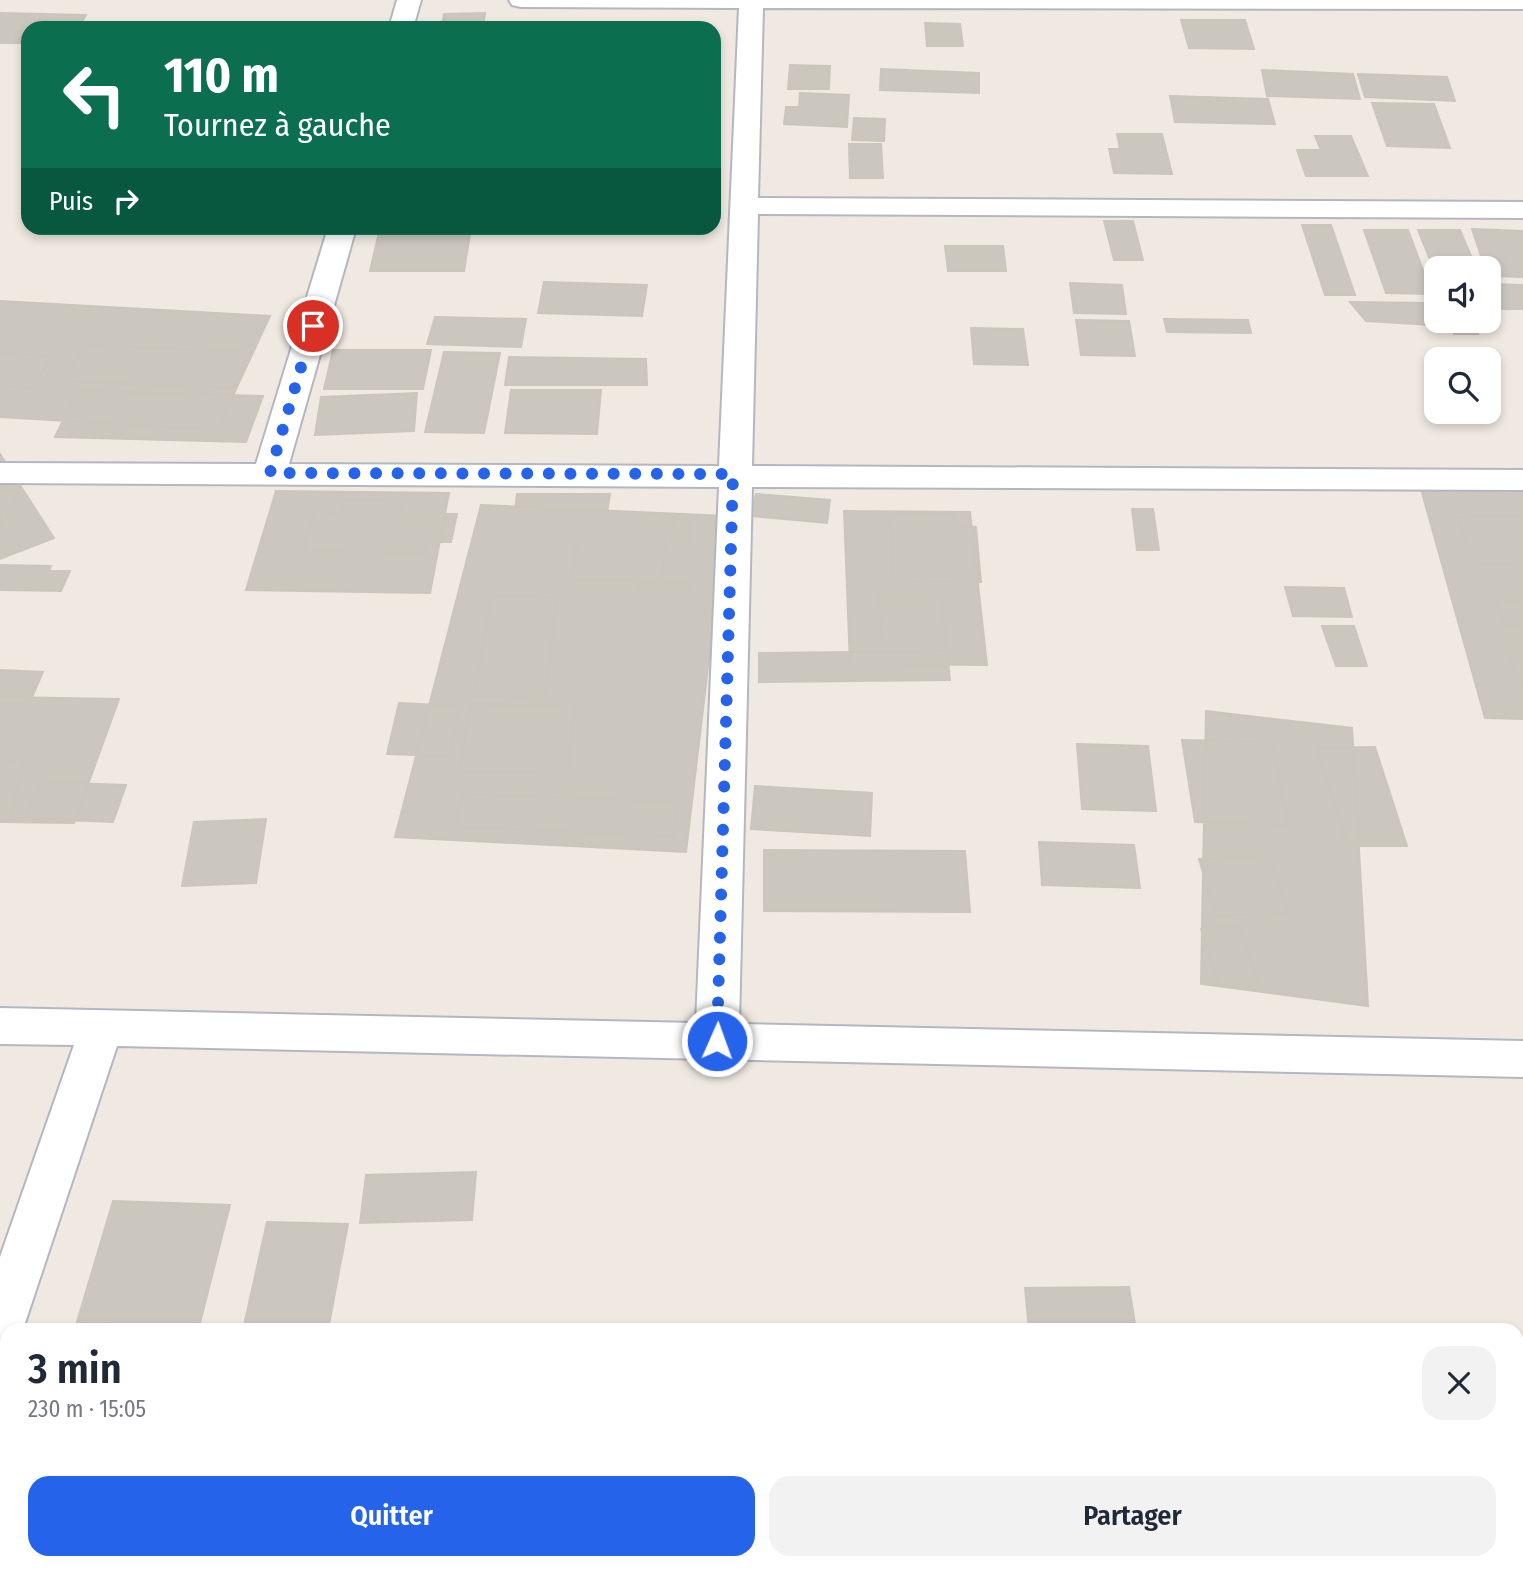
<!DOCTYPE html>
<html lang="fr">
<meta charset="utf-8">
<style>
body{margin:0;font-family:"Fira Sans Condensed",sans-serif;background:#f2f2f3;color:#1f2937;height:100vh;display:flex;flex-direction:column;font-size:26px;white-space:nowrap}
*{box-sizing:border-box;margin:0}
p{font-size:23px;color:#747a83}
.icon{flex:none;width:38px;height:38px;fill:none;stroke:currentColor;stroke-width:2;stroke-linecap:round;stroke-linejoin:round}
.map{position:relative;flex:1;overflow:hidden}
.panel{position:absolute;left:0px;top:1323px;width:1524px;height:247px;display:flex;flex-direction:column;background:#fff;border-radius:21px 21px 0 0;box-shadow:0 4px 10px #0003}
.panel>*{flex:none}
.top-card{position:absolute;left:21px;top:21px;width:700px;height:214px;border-radius:21px;box-shadow:0 4px 10px #0003;background:#0b6e4f;color:#fff;overflow:hidden}
.controls{position:absolute;left:1424px;top:256px;display:grid;gap:14px}
.controls a{display:grid;place-items:center;width:77px;height:77px;border-radius:14px;background:#fff;box-shadow:0 4px 10px #0003;font-size:35px}
.pin{position:absolute;display:grid;place-items:center;width:60px;height:60px;color:#fff;margin:-30px;border:4px solid #fff;border-radius:50%;box-shadow:0 2px 7px #0007}
.me{position:absolute;width:77px;margin:-38px;rotate:2deg;stroke-linejoin:round;filter:drop-shadow(0 0 5px #0008)}
.turn{display:flex;align-items:center;gap:24px;height:147px;padding:0 28px;font-size:32px}
.turn .icon{width:91px;height:91px;stroke-width:2.5}
.turn b{display:block;font-size:49px;line-height:60px}
.then{display:flex;align-items:center;height:66px;padding:0 28px;background:#0003;gap:14px;font-size:26px}
.round{display:grid;place-items:center;flex:none;width:74px;height:74px;border-radius:21px;background:#f2f2f3}
.head{display:flex;align-items:center;justify-content:space-between;height:119px;padding:0 28px}
h1{font-size:42px;font-weight:600;line-height:52px}
.cta{display:flex;gap:14px;margin-top:auto;padding:14px 28px}
.cta a{flex:1;height:80px;border-radius:21px;background:#2563eb;color:#fff;font-size:28px;font-weight:600;line-height:80px;text-align:center}
.cta a+a{background:#f2f2f3;color:#1f2937}
.map>svg:first-child{display:block}
.building{fill:#cbc7bf;stroke:#cbc5ba;stroke-width:2}
.lines{fill:none;stroke-linecap:round;stroke-linejoin:round}
.street-casing{stroke:#b4b7c1;stroke-width:4}
.street{fill:#fff;fill-rule:evenodd}
.route{stroke:#2563eb;stroke-width:12;stroke-dasharray:0 21.6}
</style>
<div class="map">
<svg width="1523" height="1569" viewBox="0 0 1523 1569">
<rect width="100%" height="100%" fill="#efe9e1"/>
<!-- building -->
<path class="building" d="M0,13L86,15L78,28H28V43H0Z
M485,13L483,26H442L444,14Z
M1181,20H1245L1254,49L1189,48Z
M925,23L960,24L963,46H927Z
M790,65L830,66L829,89H788Z
M881,69L979,73V93L880,90Z
M1262,70L1353,74L1360,99L1267,96Z
M1358,74L1447,77L1455,101L1365,97Z
M800,93L849,95L847,127L784,124L786,107H799Z
M1170,96L1268,99L1275,124L1175,122Z
M1372,103L1434,104L1450,148L1387,146Z
M854,118L885,119L884,141L852,140Z
M1117,134H1162L1172,174L1114,173L1109,149H1120Z
M1315,136H1351L1368,176H1306L1297,150H1321Z
M849,144H881L883,178H850Z
M1104,221H1133L1143,260H1114Z
M1302,225H1331L1355,295H1325Z
M380,228H471L464,271H370Z
M1472,229L1523,231V277L1489,276V268H1485Z
M1364,230H1408L1432,294L1386,293Z
M1418,230H1460L1476,268H1437L1436,274Z
M945,246H1003L1006,271H948Z
M544,282L647,285L642,316L538,313Z
M1070,283L1122,285L1126,314L1074,313Z
M1489,284L1523,285V309H1489Z
M0,301L270,316L217,430L0,417Z
M1350,302L1426,303L1431,325L1366,321Z
M435,317L526,319L521,347L427,344Z
M1164,319L1248,320L1251,333L1167,332Z
M1076,320L1129,321L1135,356L1081,355Z
M1449,320H1483L1485,323H1474L1478,334H1454Z
M971,328L1023,329L1028,365L974,364Z
M84,345L250,352L234,388L65,381Z
M333,350H431L423,389H324Z
M444,352L500,353L484,433L425,432Z
M0,353L52,356L33,388L0,386Z
M509,357L646,359L647,385H505Z
M511,390H601L597,434L505,433Z
M77,391L263,396L246,442L55,437Z
M417,393L414,431L315,435L321,397Z
M0,454L54,538L0,559Z
M1419,482L1523,486V719L1485,718Z
M0,491H19L0,531Z
M276,491L449,493L430,593L246,590Z
M517,494H610L607,512L515,511Z
M756,494L830,500L827,523L751,516Z
M344,500L403,501L400,514H457L451,542H426L424,553L303,551L315,512L340,513Z
M481,505L726,516L686,852L395,837Z
M1132,509H1153L1159,550H1137Z
M844,511L970,512L987,665L850,664Z
M890,514L953,515L954,526L976,527L981,582L893,581Z
M1523,516V563L1475,564L1457,517Z
M673,518H690L689,542H671Z
M577,541H665L662,580H572Z
M0,565L51,566L49,571H70L61,591L0,590Z
M639,583H690L689,595H639Z
M1285,587L1344,588L1352,617L1293,616Z
M879,594H941L946,645H882Z
M491,596L557,597L545,698L474,697Z
M1496,601L1523,602V625H1504Z
M1322,626H1354L1367,666H1336Z
M947,651L950,680L759,682V653Z
M1507,654H1523V689Z
M0,670L43,672L29,704L0,703Z
M0,697L119,699L74,823L0,822Z
M399,703L460,706L449,756L387,754Z
M471,704L575,706L567,773L459,772Z
M1206,711L1352,728L1368,1006L1201,984Z
M1182,740L1272,742L1288,825L1195,822Z
M1077,744L1148,746L1156,811L1082,809Z
M1375,747L1407,846H1347L1317,748Z
M24,761L11,814H0V762Z
M40,782L126,785L113,822L26,818Z
M755,786L872,793L870,836L751,829Z
M462,794L677,802L674,836L455,827Z
M266,819L256,883L182,886L194,822Z
M1039,842L1134,845L1140,888L1042,885Z
M764,850L965,851L970,912L764,911Z
M1271,856L1288,913L1216,916L1199,859Z
M1238,926L1258,983L1220,987L1201,929Z
M476,1172L472,1220L360,1223L366,1175Z
M113,1201L230,1205L199,1327L77,1322Z
M267,1222L348,1224L328,1330H243Z
M1129,1287L1136,1330H1029L1025,1288Z
M3,1552H7V1563H148L146,1569H0Z
M199,1563H288L287,1569H198Z
M933,1563H1024L1025,1569H933Z"/>
<g class="lines">
<defs>
<path id="street" d="M397,0H421L413,28H389Z
M509,0H1523V9L763,8L758,198L1523,202V218L758,214L752,466L1523,470V490L752,487L739,1024L1523,1041V1077L117,1046L24,1326L22,1330H7V1346L0,1349V1257L74,1045L0,1044V1008L696,1023L719,487L0,483V463L256,464L328,228H356L289,464L719,466L739,8L521,7L512,5Z"/>
</defs>
<!-- street casing -->
<use href="#street" class="street-casing"/>
<!-- street -->
<use href="#street" class="street"/>
</g>
<g class="lines">
<!-- route -->
<path class="route" d="M313,326L270,473L733,474L717,1041"/>
</g>
</svg>
<div class="controls">
<a><svg class="icon" aria-label="sound" viewBox="0 0 24 24"><path d="M4 9h4l5-4v14l-5-4H4zM17 9q2 3 0 6"/></svg></a>
<a><svg class="icon" aria-label="search" viewBox="0 0 24 24"><circle cx="10" cy="10" r="6"/><path d="M15 15l6 6"/></svg></a>
</div>
<div class="pin" style="left:313px;top:326px;background:#d93025"><svg class="icon" aria-label="arrive" viewBox="0 0 24 24"><path d="M6 21V4h12l-3 4 3 4H6"/></svg></div>
<svg class="me" style="left:717px;top:1041px" viewBox="-20 -20 40 40"><circle r="17" fill="#2563eb" stroke="#fff" stroke-width="3"/><path d="M0-11L8 9 0 5-8 9z" fill="#fff"/></svg>
<div class="top-card">
<div class="turn"><svg class="icon" aria-label="left" viewBox="0 0 24 24"><path d="M17 20v-9H6M10 6l-5 5 5 5"/></svg><div><b>110 m</b>Tournez à gauche</div></div>
<div class="then">Puis<svg class="icon" aria-label="right" viewBox="0 0 24 24"><path d="M7 20v-9h11M14 6l5 5-5 5"/></svg></div>
</div>
<section class="panel">
<div class="head"><div><h1>3 min</h1><p>230 m · 15:05</p></div><a class="round"><svg class="icon" aria-label="close" viewBox="0 0 24 24"><path d="M6 6l12 12M18 6L6 18"/></svg></a></div>
<div class="cta"><a>Quitter</a><a>Partager</a></div>
</section>
</div>
